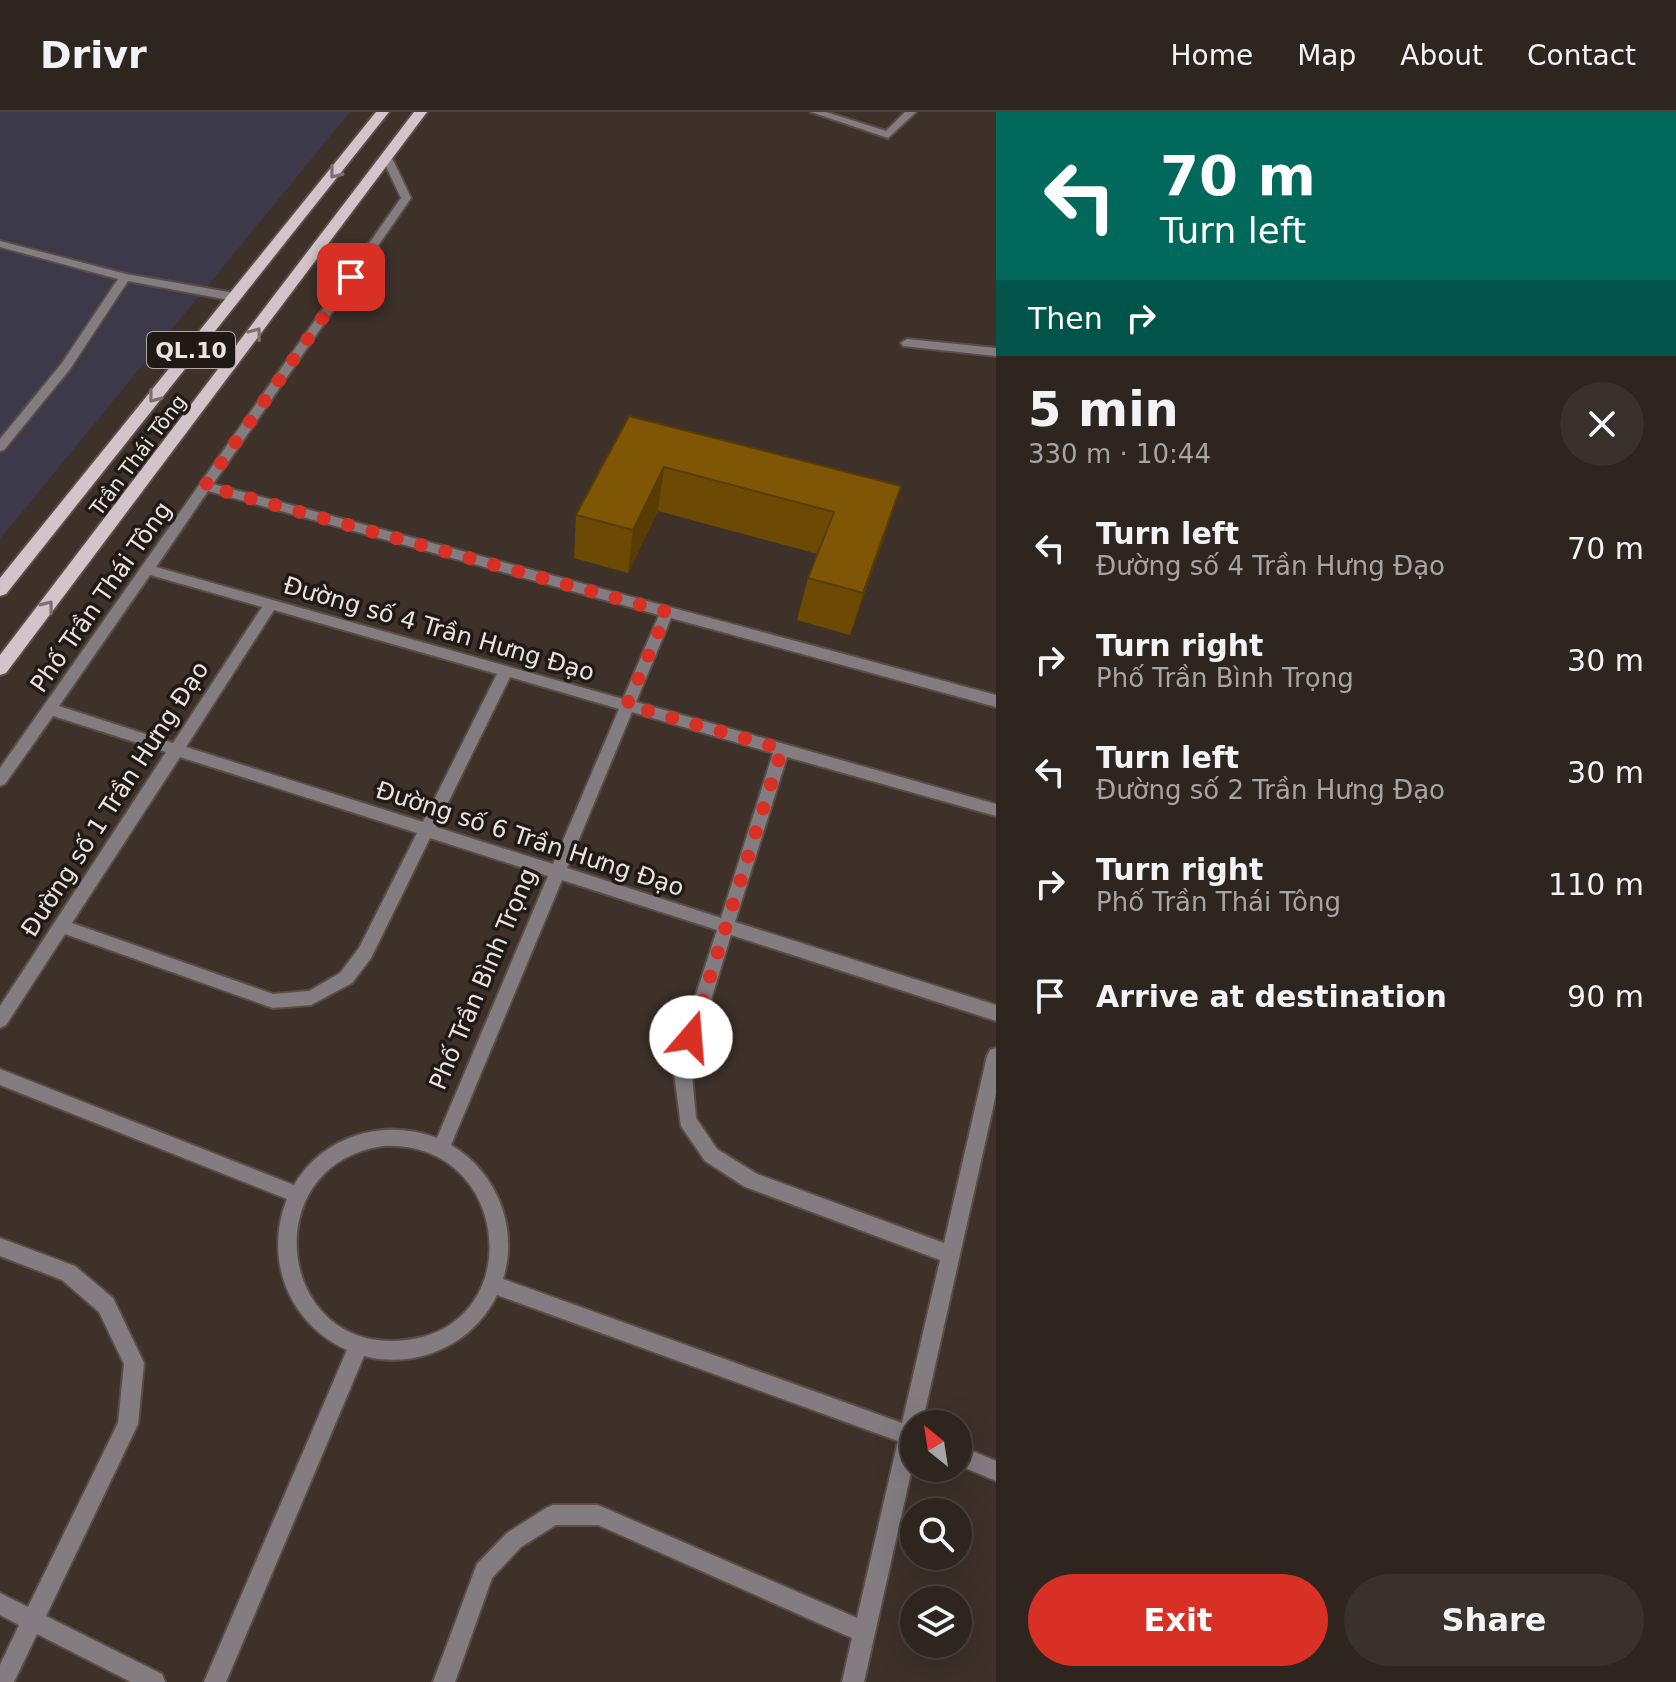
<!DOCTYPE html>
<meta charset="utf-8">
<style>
body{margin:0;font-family:"DejaVu Sans",sans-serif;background:#3a312c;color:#f1f3f6;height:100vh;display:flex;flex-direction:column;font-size:30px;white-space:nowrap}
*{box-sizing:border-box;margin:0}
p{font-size:26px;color:#a7a5a4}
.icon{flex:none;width:44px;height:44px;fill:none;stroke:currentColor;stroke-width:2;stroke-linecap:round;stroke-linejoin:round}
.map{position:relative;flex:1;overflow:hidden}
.details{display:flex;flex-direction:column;background:#2e251f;width:680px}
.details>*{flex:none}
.banner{background:#00695c;color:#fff;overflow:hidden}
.needle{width:52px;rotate:330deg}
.fabs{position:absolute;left:900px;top:1298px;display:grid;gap:16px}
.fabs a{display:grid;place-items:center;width:72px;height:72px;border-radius:50%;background:#2e251f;box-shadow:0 8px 32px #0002,0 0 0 2px #49423d;font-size:40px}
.pin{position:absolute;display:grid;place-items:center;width:68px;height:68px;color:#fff;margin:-34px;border-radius:16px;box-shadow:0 4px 12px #0006}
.me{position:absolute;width:88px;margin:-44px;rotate:18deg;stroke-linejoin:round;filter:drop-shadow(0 0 6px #0008)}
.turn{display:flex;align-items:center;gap:28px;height:168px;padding:0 32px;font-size:36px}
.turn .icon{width:104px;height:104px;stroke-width:2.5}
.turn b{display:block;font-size:56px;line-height:68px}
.then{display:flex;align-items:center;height:76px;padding:0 32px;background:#0003;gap:16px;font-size:30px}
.round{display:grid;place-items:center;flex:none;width:84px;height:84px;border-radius:42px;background:#3a312c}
.headline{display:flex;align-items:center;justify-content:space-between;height:136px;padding:0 32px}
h1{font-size:48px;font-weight:700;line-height:60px}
.action{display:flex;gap:16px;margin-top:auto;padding:16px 32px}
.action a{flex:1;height:92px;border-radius:48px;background:#d93025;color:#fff;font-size:32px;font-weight:700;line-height:92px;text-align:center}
.action a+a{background:#3a312c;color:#f1f3f6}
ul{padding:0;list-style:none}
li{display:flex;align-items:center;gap:24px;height:112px;padding:0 32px}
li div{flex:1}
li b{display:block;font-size:30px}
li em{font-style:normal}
header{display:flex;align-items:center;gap:48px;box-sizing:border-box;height:112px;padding:0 40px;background:#2e251f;border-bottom:2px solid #49423d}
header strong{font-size:38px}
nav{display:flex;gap:44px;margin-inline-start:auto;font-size:28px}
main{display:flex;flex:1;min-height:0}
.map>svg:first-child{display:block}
.industrial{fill:#3b394a}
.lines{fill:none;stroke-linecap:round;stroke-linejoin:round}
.service-casing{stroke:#594d46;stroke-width:4}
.minor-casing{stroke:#594d46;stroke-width:4}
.primary-casing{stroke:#594d46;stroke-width:4}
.service{fill:#837c80;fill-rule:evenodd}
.minor{fill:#837c80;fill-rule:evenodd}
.primary{fill:#d3c4cb;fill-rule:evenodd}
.wall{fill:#6d4a04}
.shaded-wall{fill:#593c04}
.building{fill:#7f5605;stroke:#593c04;stroke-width:2}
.oneway{stroke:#7a6f71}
.route{stroke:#d93025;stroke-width:14;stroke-dasharray:0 25.2}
.labels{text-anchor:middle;stroke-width:7;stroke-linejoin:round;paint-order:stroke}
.far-street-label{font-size:20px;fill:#ebe3de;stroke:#201a17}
.shield{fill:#201a17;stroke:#aea7a2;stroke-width:2}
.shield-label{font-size:22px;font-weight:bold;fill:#ebe3de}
.street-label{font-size:24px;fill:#ebe3de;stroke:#201a17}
</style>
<header>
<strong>Drivr</strong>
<nav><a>Home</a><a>Map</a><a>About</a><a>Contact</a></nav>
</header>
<main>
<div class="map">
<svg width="996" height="1570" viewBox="0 0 996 1570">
<rect width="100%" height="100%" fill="#3d3129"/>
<!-- industrial -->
<path class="industrial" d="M0,0H350L0,427Z"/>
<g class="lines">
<defs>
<path id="service" d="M811,0H826L886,19L905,0H916L888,26Z"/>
<path id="minor" d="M388,45L393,48L411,86L213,372L996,583V595L671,506L636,590L996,692V704L787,645L735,810L996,893V909L731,823L691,953L696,1006L717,1037L757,1062L944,1131L987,944L990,938L996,936V982L922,1312H914V1347L864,1570H842L852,1526L598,1413H556L521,1435L492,1466L455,1570H433L477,1452L507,1421L546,1396L553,1393H598L857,1506L898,1329L497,1183C473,1233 416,1258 364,1244L226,1570H204L347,1238C289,1212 263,1147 287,1087L0,973V957L294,1073C324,1023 384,1006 437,1026L548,764L430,726L371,846L352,871L311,893L273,896L65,822L6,913L0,916V894L166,640L53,604L5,672L0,674V656L401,86L383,48ZM208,379L659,503L623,587L156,455ZM150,463L262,495L173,631L59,594ZM274,498L497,562L423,710L186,635ZM510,565L619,597L553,752L436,715ZM632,600L773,641L721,806L567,756ZM180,645L417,721L359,836L340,861L309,879L273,882L72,811ZM562,768L717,818L673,953L681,1014L705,1049L745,1075L940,1148L902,1311L503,1167C519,1116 497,1060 451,1033ZM383,1034C512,1028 529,1214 406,1228C277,1244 253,1053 383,1034Z
M0,129L126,162L234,181L240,185L234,189L128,169L70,257L4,338L0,339V327L62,251L118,167L0,135Z
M907,227L996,236V244L903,234L901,231Z
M0,1126L75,1154L113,1186L144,1251L138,1312L46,1504L162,1562L165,1570H131L37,1522L14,1570H0V1553L19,1513L0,1503V1481L28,1495L118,1311L124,1252L99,1200L62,1168L0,1144Z
M958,1333L996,1349V1369L958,1353Z"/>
<path id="primary" d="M376,0H389L6,482L0,484V466Z
M414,0H427L6,561L0,563V543Z"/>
</defs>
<!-- service casing -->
<use href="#service" class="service-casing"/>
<!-- minor casing -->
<use href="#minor" class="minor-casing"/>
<!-- primary casing -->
<use href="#primary" class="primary-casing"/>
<!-- service -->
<use href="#service" class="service"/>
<!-- minor -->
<use href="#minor" class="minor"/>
<!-- primary -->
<use href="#primary" class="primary"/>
</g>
<!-- wall -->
<path class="wall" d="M629,304L887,417L850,523L797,508L808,466L818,442L658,399L628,461L574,446L576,403Z"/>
<!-- shaded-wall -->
<path class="shaded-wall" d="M664,355L658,399L628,461L633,418Z
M901,374L887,417L850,523L863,481Z"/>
<!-- building -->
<path class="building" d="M629,304L901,374L863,481L808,466L834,400L664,355L633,418L576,403Z"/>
<!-- one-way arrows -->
<defs><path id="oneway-chevron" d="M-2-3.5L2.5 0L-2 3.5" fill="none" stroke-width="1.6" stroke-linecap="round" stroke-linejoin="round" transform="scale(2)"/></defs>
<g class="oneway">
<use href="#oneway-chevron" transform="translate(335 61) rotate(128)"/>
<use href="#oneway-chevron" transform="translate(256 221) rotate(-53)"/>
<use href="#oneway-chevron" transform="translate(154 285) rotate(128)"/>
<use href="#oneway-chevron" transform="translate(48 494) rotate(-52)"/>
</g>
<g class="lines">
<!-- route -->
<path class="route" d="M351,165L205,374L667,500L627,593L782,637L691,925"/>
</g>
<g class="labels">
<!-- far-street labels -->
<g class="far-street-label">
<text transform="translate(138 343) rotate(-53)" y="7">Trần Thái Tông</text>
</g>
<!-- shield labels -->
<rect class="shield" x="147" y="220" width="88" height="36" rx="6"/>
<g class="shield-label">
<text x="191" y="246">QL.10</text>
</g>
<!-- street labels -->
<g class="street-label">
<text transform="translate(101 485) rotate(-55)" y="8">Phố Trần Thái Tông</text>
<text transform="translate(439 517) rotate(16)" y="8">Đường số 4 Trần Hưng Đạo</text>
<text transform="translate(115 687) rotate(-57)" y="8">Đường số 1 Trần Hưng Đạo</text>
<text transform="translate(530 727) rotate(18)" y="8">Đường số 6 Trần Hưng Đạo</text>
<text transform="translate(483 867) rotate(-67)" y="8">Phố Trần Bình Trọng</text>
</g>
</g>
</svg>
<div class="fabs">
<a><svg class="needle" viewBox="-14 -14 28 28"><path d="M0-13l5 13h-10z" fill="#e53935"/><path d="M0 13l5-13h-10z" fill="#a7a5a4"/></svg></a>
<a><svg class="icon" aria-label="search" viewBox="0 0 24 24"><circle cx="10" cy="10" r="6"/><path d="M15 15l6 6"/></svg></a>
<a><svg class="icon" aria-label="layers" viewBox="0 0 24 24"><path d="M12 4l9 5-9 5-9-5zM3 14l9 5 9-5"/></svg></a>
</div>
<div class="pin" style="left:351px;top:165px;background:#d93025"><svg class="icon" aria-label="arrive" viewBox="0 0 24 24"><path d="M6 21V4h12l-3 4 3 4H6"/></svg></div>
<svg class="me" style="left:691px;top:925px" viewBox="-20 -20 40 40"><circle r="19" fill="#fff"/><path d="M0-13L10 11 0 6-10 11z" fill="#d93025"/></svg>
</div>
<section class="details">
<div class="banner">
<div class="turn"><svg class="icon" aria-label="left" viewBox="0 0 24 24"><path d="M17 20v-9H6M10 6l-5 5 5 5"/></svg><div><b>70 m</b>Turn left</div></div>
<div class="then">Then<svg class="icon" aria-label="right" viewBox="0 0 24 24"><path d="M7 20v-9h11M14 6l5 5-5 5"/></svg></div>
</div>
<div class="headline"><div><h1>5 min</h1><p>330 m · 10:44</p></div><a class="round"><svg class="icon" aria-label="close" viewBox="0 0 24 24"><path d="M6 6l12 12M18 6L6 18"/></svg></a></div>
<ul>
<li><svg class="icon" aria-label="left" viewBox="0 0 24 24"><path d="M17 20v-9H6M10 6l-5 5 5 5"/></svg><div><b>Turn left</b><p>Đường số 4 Trần Hưng Đạo</p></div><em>70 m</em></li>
<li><svg class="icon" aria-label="right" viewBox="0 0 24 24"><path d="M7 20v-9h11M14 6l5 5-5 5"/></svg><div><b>Turn right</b><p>Phố Trần Bình Trọng</p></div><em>30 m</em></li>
<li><svg class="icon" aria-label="left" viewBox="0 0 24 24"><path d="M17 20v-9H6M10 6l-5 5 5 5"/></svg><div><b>Turn left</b><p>Đường số 2 Trần Hưng Đạo</p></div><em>30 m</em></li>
<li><svg class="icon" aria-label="right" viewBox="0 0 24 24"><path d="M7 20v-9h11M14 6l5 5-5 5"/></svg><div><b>Turn right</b><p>Phố Trần Thái Tông</p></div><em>110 m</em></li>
<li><svg class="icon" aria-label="arrive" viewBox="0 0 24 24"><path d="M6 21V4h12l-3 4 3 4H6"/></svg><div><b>Arrive at destination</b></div><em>90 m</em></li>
</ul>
<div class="action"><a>Exit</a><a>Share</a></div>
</section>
</main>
